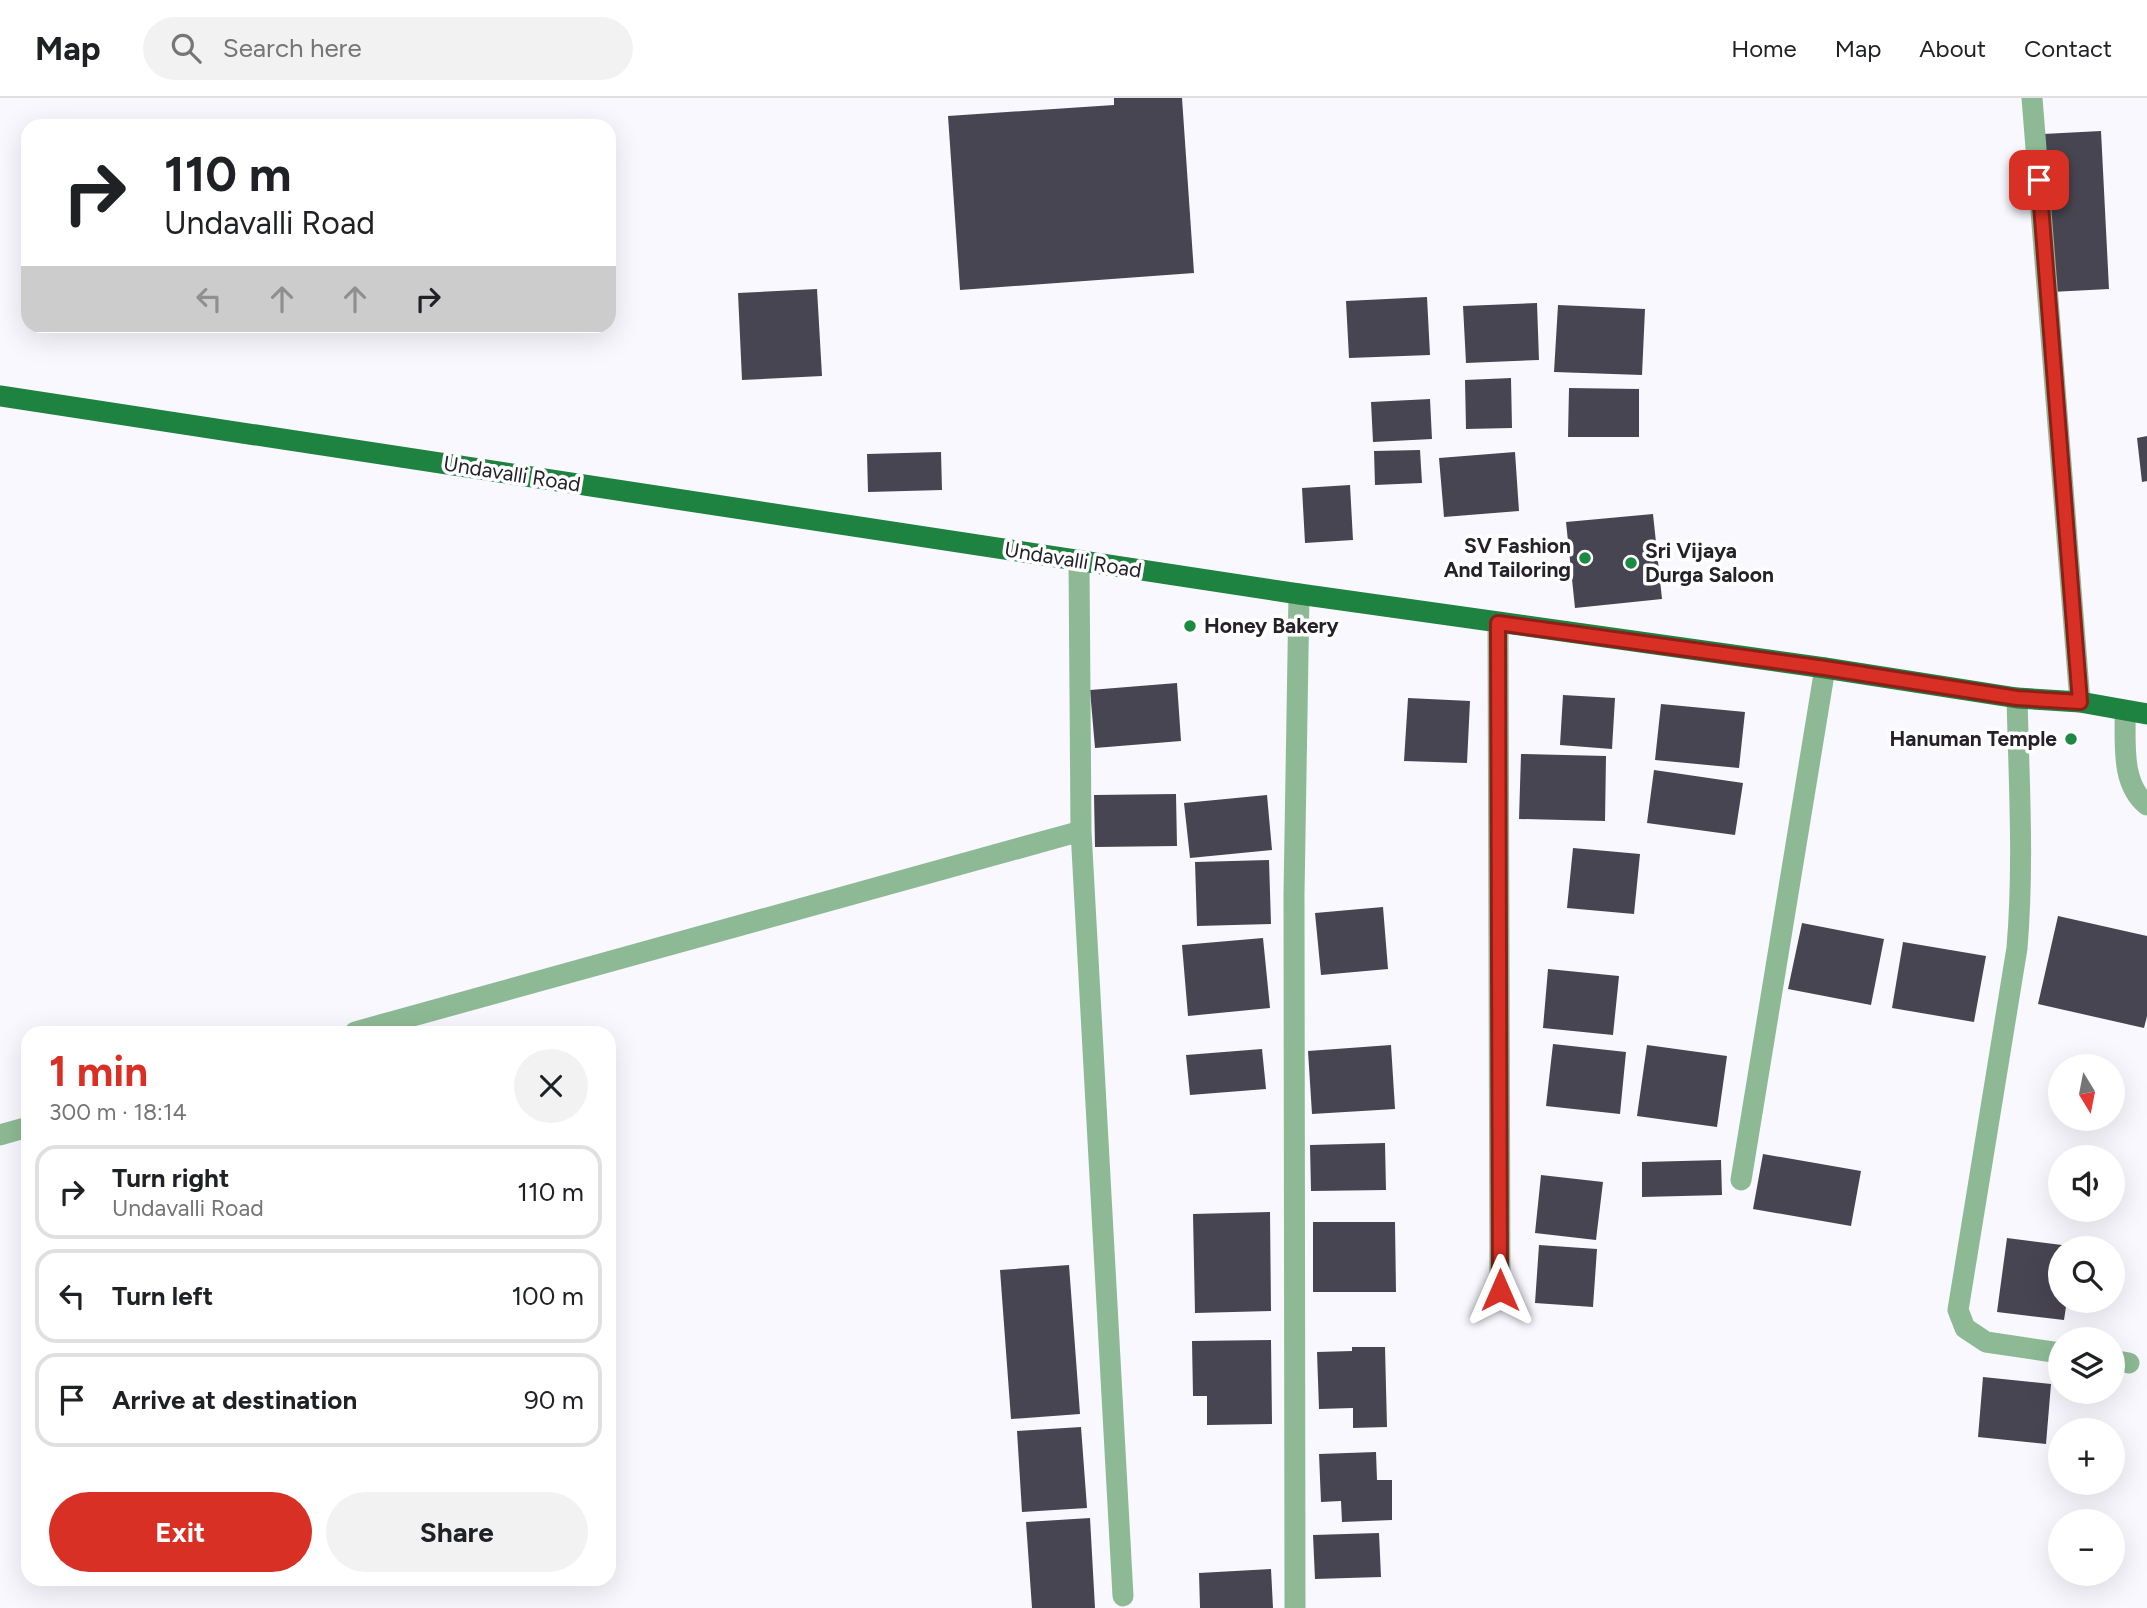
<!DOCTYPE html>
<meta charset="utf-8">
<style>
body{margin:0;font-family:Figtree,sans-serif;background:#f2f2f2;color:#202124;height:100vh;display:flex;flex-direction:column;font-size:26px;white-space:nowrap}
*{box-sizing:border-box;margin:0}
p{font-size:23px;color:#757577}
.icon{flex:none;width:38px;height:38px;fill:none;stroke:currentColor;stroke-width:2;stroke-linecap:round;stroke-linejoin:round}
.map{position:relative;flex:1;overflow:hidden}
.side{position:absolute;left:21px;top:928px;width:595px;height:560px;display:flex;flex-direction:column;background:#fff;border-radius:21px;box-shadow:0 7px 28px #0002}
.side>*{flex:none}
.top-card{position:absolute;left:21px;top:21px;width:595px;height:214px;border-radius:21px;box-shadow:0 7px 28px #0002;background:#fff;color:#202124;overflow:hidden}
.needle{width:46px;rotate:170deg}
.controls{position:absolute;left:2048px;top:956px;display:grid;gap:14px}
.controls a{display:grid;place-items:center;width:77px;height:77px;border-radius:50%;background:#fff;box-shadow:0 7px 28px #0002;font-size:35px}
.pin{position:absolute;display:grid;place-items:center;width:60px;height:60px;color:#fff;margin:-30px;border-radius:14px;box-shadow:0 4px 10px #0006}
.me{position:absolute;width:77px;margin:-38px;rotate:0deg;stroke-linejoin:round;filter:drop-shadow(0 0 5px #0008)}
.turn{display:flex;align-items:center;gap:24px;height:147px;padding:0 28px;font-size:32px}
.turn .icon{width:91px;height:91px;stroke-width:2.5}
.turn b{display:block;font-size:49px;line-height:60px}
.lanes{display:flex;align-items:center;height:66px;padding:0 28px;background:#0003;justify-content:center;gap:35px;direction:ltr}
.lanes .off{opacity:.35}
.round{display:grid;place-items:center;flex:none;width:74px;height:74px;border-radius:37px;background:#f2f2f2}
.head{display:flex;align-items:center;justify-content:space-between;height:119px;padding:0 28px}
h1{font-size:42px;font-weight:700;line-height:52px;color:#d93025}
.primary-button{display:flex;gap:14px;margin-top:auto;padding:14px 28px}
.primary-button a{flex:1;height:80px;border-radius:42px;background:#d93025;color:#fff;font-size:28px;font-weight:700;line-height:80px;text-align:center}
.primary-button a+a{background:#f2f2f2;color:#202124}
ul{padding:0;list-style:none}
li{display:flex;align-items:center;gap:21px;height:94px;margin:0 14px 10px;padding:0 14px;border:4px solid #e0e0e0;border-radius:21px}
li div{flex:1}
li b{display:block;font-size:26px}
li em{font-style:normal}
header{display:flex;align-items:center;gap:42px;box-sizing:border-box;height:98px;padding:0 35px;background:#fff;border-bottom:2px solid #e0e0e0}
header strong{font-size:33px}
nav{display:flex;gap:38px;margin-inline-start:auto;font-size:24px}
.search{width:490px;height:63px;background:#f2f2f2;display:flex;align-items:center;gap:18px;box-sizing:border-box;padding:0 24px;border-radius:38px;color:#757577;font-size:26px}
.map>svg:first-child{display:block}
.building{fill:#484552}
.lines{fill:none;stroke-linecap:round;stroke-linejoin:round}
.minor{stroke:#8dba95;stroke-width:21}
.major{stroke:#1e8240;stroke-width:21}
.route-casing{stroke:#8d1f18;stroke-width:18}
.route{stroke:#d93025;stroke-width:12}
.poi-dot{fill:#1c8a42;stroke:#fff;stroke-width:2.5}
.labels{text-anchor:middle;stroke-width:7;stroke-linejoin:round;paint-order:stroke}
.street-label{font-size:21px;fill:#242228;stroke:#fff}
.poi-label{font-size:21px;font-weight:bold;fill:#242228;stroke:#fff;text-anchor:end}
</style>
<header>
<strong>Map</strong>
<div class="search"><svg class="icon" aria-label="search" viewBox="0 0 24 24"><circle cx="10" cy="10" r="6"/><path d="M15 15l6 6"/></svg>Search here</div>
<nav><a>Home</a><a>Map</a><a>About</a><a>Contact</a></nav>
</header>
<div class="map">
<svg width="2147" height="1510" viewBox="0 0 2147 1510">
<rect width="100%" height="100%" fill="#f9f8ff"/>
<!-- building -->
<path class="building" d="M1114,0H1182L1194,175L960,192L948,18L1114,7Z
M2101,33L2109,191L2051,194L2043,36Z
M817,191L822,278L742,282L738,195Z
M1427,199L1430,257L1349,260L1346,203Z
M1537,205L1539,262L1466,265L1463,208Z
M1558,207L1645,211L1642,277L1554,274Z
M1511,280L1512,330L1466,331L1465,282Z
M1569,290L1639,291V339H1568Z
M1430,301L1432,341L1373,344L1371,304Z
M2147,338V383L2142,384L2137,340Z
M1420,352L1422,385L1375,387L1374,353Z
M941,354L942,392L868,394L867,356Z
M1515,354L1519,413L1444,419L1439,360Z
M1350,387L1353,442L1305,445L1302,390Z
M1653,416L1662,501L1575,510L1566,424Z
M1177,585L1181,643L1095,650L1090,592Z
M1563,597L1615,600L1612,651L1560,647Z
M1408,600L1470,603L1467,665L1404,663Z
M1661,606L1745,614L1739,670L1655,662Z
M1521,656L1606,658L1605,723L1519,721Z
M1654,672L1743,685L1735,737L1647,725Z
M1176,696L1177,748L1095,749L1094,697Z
M1267,697L1272,752L1190,760L1184,705Z
M1573,750L1640,756L1634,816L1567,810Z
M1269,762L1271,826L1197,828L1195,764Z
M1383,809L1388,871L1321,877L1315,815Z
M2058,818L2147,838V918L2144,930L2038,906Z
M1802,825L1884,841L1871,907L1788,891Z
M1263,840L1270,910L1188,918L1182,847Z
M1903,844L1986,858L1974,924L1892,910Z
M1548,871L1619,878L1613,937L1543,930Z
M1553,946L1626,954L1620,1016L1546,1008Z
M1391,947L1395,1011L1312,1016L1308,953Z
M1647,947L1727,958L1717,1029L1637,1018Z
M1262,951L1266,991L1190,997L1186,957Z
M1385,1045L1386,1092L1311,1093L1310,1047Z
M1763,1056L1861,1073L1851,1128L1753,1111Z
M1721,1062L1722,1097L1642,1099V1064Z
M1541,1077L1603,1084L1596,1142L1535,1135Z
M1270,1114L1271,1213L1195,1215L1193,1116Z
M1313,1124H1395L1396,1194H1313Z
M2007,1140L2070,1148V1150H2060V1202H2067L2064,1222L1997,1214Z
M1539,1147L1597,1151L1593,1209L1535,1205Z
M1069,1167L1080,1316L1011,1321L1000,1172Z
M1271,1242L1272,1326L1207,1327V1298H1193L1192,1243Z
M1352,1249H1385L1387,1329L1353,1330V1310L1319,1311L1317,1254L1352,1253Z
M1983,1279L2051,1286L2046,1346L1978,1339Z
M1081,1329L1087,1410L1022,1414L1017,1333Z
M1376,1354L1377,1382H1392V1422L1342,1424L1341,1403L1321,1404L1319,1356Z
M1090,1420L1095,1510H1032L1026,1424Z
M1379,1435L1381,1479L1315,1481L1313,1437Z
M1271,1471L1273,1510H1200L1199,1475Z"/>
<g class="lines">
<!-- minor -->
<path class="minor" d="M2032,0L2080,604
M1079,462L1081,733L1123,1498
M1498,525L1500,1192
M2017,600C2019,683 2024,767 2017,850L1958,1212L1965,1230L1986,1244L2060,1255
M2125,613C2126,644 2120,685 2147,707
M355,934L1081,733
M0,1037L28,1029
M1741,1082L1825,570
M2112,1262L2129,1265
M1295,1510L1294,797L1299,496"/>
<!-- major -->
<path class="major" d="M0,298L1299,496L1825,570L2017,600L2080,604L2147,616"/>
</g>
<g class="lines">
<defs>
<path id="route" d="M1500,1192L1498,525L1825,570L2017,600L2080,604L2039,82"/>
</defs>
<!-- route casing -->
<use href="#route" class="route-casing"/>
<!-- route -->
<use href="#route" class="route"/>
</g>
<!-- markers -->
<g class="poi-dot">
<circle cx="1585" cy="460" r="7"/>
<circle cx="1631" cy="465" r="7"/>
<circle cx="1190" cy="528" r="7"/>
<circle cx="2071" cy="641" r="7"/>
</g>
<g class="labels">
<!-- street labels -->
<g class="street-label">
<text transform="translate(512 376) rotate(9)" y="7">Undavalli Road</text>
<text transform="translate(1073 462) rotate(9)" y="7">Undavalli Road</text>
</g>
<!-- poi labels -->
<g class="poi-label">
<text x="1571" y="455">SV Fashion<tspan x="1571" dy="24">And Tailoring</tspan></text>
<text x="1645" y="460" text-anchor="start">Sri Vijaya<tspan x="1645" dy="24">Durga Saloon</tspan></text>
<text x="1204" y="535" text-anchor="start">Honey Bakery</text>
<text x="2057" y="648">Hanuman Temple</text>
</g>
</g>
</svg>
<div class="controls">
<a><svg class="needle" viewBox="-14 -14 28 28"><path d="M0-13l5 13h-10z" fill="#e53935"/><path d="M0 13l5-13h-10z" fill="#757577"/></svg></a>
<a><svg class="icon" aria-label="sound" viewBox="0 0 24 24"><path d="M4 9h4l5-4v14l-5-4H4zM17 9q2 3 0 6"/></svg></a>
<a><svg class="icon" aria-label="search" viewBox="0 0 24 24"><circle cx="10" cy="10" r="6"/><path d="M15 15l6 6"/></svg></a>
<a><svg class="icon" aria-label="layers" viewBox="0 0 24 24"><path d="M12 4l9 5-9 5-9-5zM3 14l9 5 9-5"/></svg></a>
<a>+</a>
<a>−</a>
</div>
<div class="pin" style="left:2039px;top:82px;background:#d93025"><svg class="icon" aria-label="arrive" viewBox="0 0 24 24"><path d="M6 21V4h12l-3 4 3 4H6"/></svg></div>
<svg class="me" style="left:1500px;top:1192px" viewBox="-20 -20 40 40"><path d="M0-17L14 15 0 8-14 15z" fill="#d93025" stroke="#fff" stroke-width="4"/></svg>
<div class="top-card">
<div class="turn"><svg class="icon" aria-label="right" viewBox="0 0 24 24"><path d="M7 20v-9h11M14 6l5 5-5 5"/></svg><div><b>110 m</b>Undavalli Road</div></div>
<div class="lanes"><svg class="icon off" aria-label="left" viewBox="0 0 24 24"><path d="M17 20v-9H6M10 6l-5 5 5 5"/></svg><svg class="icon off" aria-label="ahead" viewBox="0 0 24 24"><path d="M12 20V5M6 11l6-6 6 6"/></svg><svg class="icon off" aria-label="ahead" viewBox="0 0 24 24"><path d="M12 20V5M6 11l6-6 6 6"/></svg><svg class="icon" aria-label="right" viewBox="0 0 24 24"><path d="M7 20v-9h11M14 6l5 5-5 5"/></svg></div>
</div>
<section class="side">
<div class="head"><div><h1>1 min</h1><p>300 m · 18:14</p></div><a class="round"><svg class="icon" aria-label="close" viewBox="0 0 24 24"><path d="M6 6l12 12M18 6L6 18"/></svg></a></div>
<ul>
<li><svg class="icon" aria-label="right" viewBox="0 0 24 24"><path d="M7 20v-9h11M14 6l5 5-5 5"/></svg><div><b>Turn right</b><p>Undavalli Road</p></div><em>110 m</em></li>
<li><svg class="icon" aria-label="left" viewBox="0 0 24 24"><path d="M17 20v-9H6M10 6l-5 5 5 5"/></svg><div><b>Turn left</b></div><em>100 m</em></li>
<li><svg class="icon" aria-label="arrive" viewBox="0 0 24 24"><path d="M6 21V4h12l-3 4 3 4H6"/></svg><div><b>Arrive at destination</b></div><em>90 m</em></li>
</ul>
<div class="primary-button"><a>Exit</a><a>Share</a></div>
</section>
</div>
